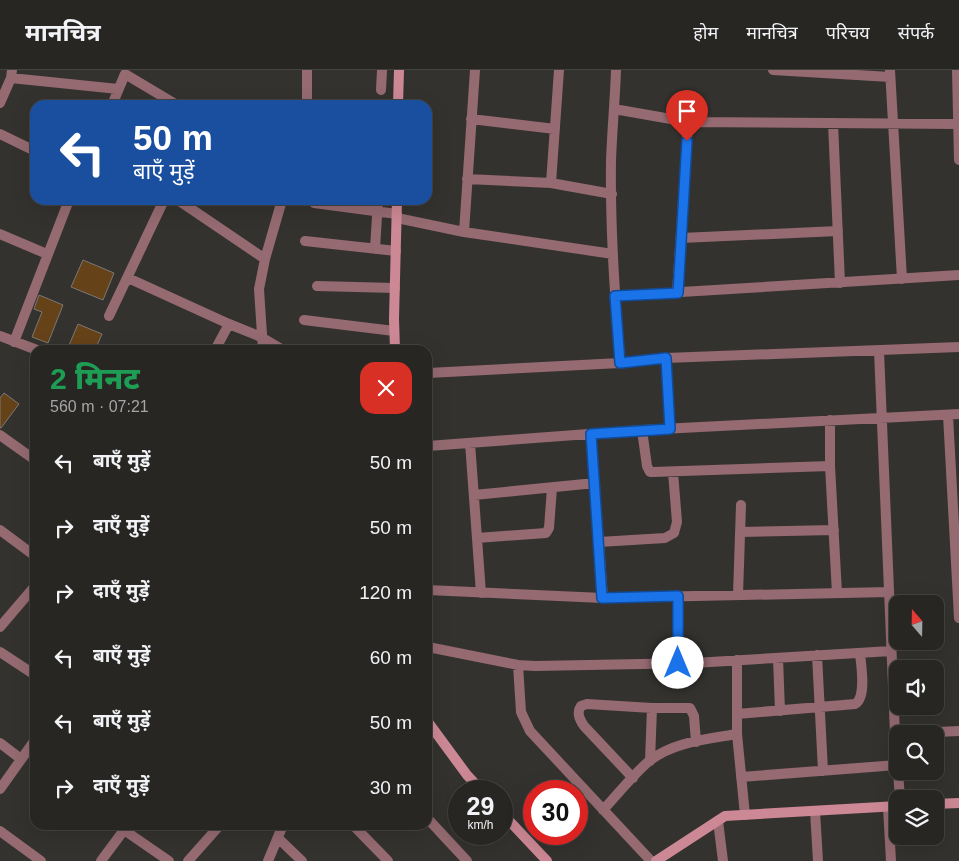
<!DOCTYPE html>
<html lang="hi">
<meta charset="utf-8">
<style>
body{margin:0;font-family:Arial,"Noto Sans Devanagari",sans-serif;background:#2f2e2b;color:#f1f3f6;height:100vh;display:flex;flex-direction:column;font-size:19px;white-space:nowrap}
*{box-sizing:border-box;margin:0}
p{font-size:16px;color:#a4a5a6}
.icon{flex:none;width:28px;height:28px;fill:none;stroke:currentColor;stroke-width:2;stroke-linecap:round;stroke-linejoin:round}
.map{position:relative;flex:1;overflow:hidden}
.side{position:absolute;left:30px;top:275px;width:402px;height:485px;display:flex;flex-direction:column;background:#272623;border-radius:15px;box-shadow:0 5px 20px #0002,0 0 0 1px #434341}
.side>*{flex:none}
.guide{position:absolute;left:30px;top:30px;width:402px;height:105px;border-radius:15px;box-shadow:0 5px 20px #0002,0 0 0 1px #434341;background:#1a4fa0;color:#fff;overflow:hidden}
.needle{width:32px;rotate:340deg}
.buttons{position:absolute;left:889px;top:525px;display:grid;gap:10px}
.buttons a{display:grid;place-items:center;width:55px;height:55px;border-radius:10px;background:#272623;box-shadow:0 5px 20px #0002,0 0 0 1px #434341;font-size:25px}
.speed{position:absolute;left:448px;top:710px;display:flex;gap:10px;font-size:25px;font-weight:700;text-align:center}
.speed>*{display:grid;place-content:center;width:65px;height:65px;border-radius:50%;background:#272623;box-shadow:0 5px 20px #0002,0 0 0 1px #434341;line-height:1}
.speed small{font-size:12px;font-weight:400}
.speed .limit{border:8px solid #d22;background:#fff;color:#111}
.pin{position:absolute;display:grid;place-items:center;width:42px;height:42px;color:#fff;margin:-51px -21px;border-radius:50% 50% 50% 0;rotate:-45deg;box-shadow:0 0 5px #0007}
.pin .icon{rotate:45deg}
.me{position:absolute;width:55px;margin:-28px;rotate:0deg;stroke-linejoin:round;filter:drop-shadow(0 0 4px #0008)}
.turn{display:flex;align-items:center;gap:18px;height:105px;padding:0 20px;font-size:22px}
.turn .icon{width:65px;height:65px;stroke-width:2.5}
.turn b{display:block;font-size:35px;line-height:42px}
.round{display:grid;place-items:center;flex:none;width:52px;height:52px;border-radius:15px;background:#2f2e2b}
.head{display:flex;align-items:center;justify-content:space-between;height:85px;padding:0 20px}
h1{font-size:30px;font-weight:800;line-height:38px;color:#1e9e55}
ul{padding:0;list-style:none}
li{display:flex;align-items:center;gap:15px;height:65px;padding:0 20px}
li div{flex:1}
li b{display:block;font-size:19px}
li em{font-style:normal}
header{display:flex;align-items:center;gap:30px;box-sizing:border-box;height:70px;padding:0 25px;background:#272623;border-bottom:1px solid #434341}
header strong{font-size:24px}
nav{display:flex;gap:28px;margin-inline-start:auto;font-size:18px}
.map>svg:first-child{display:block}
.building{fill:#664218;stroke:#7b7876}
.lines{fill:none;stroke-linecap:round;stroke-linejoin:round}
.street{stroke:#956a71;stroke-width:10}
.secondary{stroke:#cd8895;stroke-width:10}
.route-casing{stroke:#114b97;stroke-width:12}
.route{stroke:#1a73e8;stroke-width:9}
</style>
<header>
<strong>मानचित्र</strong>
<nav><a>होम</a><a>मानचित्र</a><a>परिचय</a><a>संपर्क</a></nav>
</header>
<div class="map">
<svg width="959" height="791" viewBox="0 0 959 791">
<rect width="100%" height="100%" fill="#34322f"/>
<!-- building -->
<path class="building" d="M83,190L114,203L103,230L71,217Z
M39,225L63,235L48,273L32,267L42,242L34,239Z
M78,254L102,264L95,280H67Z
M4,323L19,334L1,358H0V328Z"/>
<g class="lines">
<!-- street -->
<path class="street" d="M616,0C615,30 612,61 611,91C610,158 615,226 620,293
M773,0L890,7
M890,0L902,209
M957,0L959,90
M11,8L118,19
M381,20L382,0
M0,33L11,8L12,0
M112,35L125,4L177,35
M307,35V0
M614,39L688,52L958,54
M471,49L555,59
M833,53L840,213
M0,64L35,81
M467,109L551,113L612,124
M551,113L559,0
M178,130L265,189
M314,133L397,144
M397,148L464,162L613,184
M464,162L475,0
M0,164L47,184
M681,168L838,161
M305,171L396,181
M375,179L378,130
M128,208L229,254L261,267L283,280
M317,216L395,218
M677,223L688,52
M615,226L959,205
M109,246L164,130
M304,250L394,261
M0,266L37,280
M14,272L69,130
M215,280L229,254
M263,280L259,219L265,189L282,130
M879,281L895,664L959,661
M666,288L670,359
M428,303L620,293L666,288L959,277
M948,345L959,548
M830,350V396L837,523
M642,360L647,396L650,402H653L830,396
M591,364L603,528
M0,365L35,390
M470,373L481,523
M428,376L642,360L959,344
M474,425L595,413
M0,460L35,486
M740,462L834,460
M477,468L546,463L549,458L552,418
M599,472L665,468L674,463L677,452L673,402
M428,520L603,528L889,522
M738,525L741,435
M678,526V593
M0,557L35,516
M428,577L518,595L535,596L694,593L891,581
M0,582L35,605
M817,585L823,701
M778,588L780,641
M737,590V664L745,745
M518,595L521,642L530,661L651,791
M737,644L855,634C867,627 861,596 860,583
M895,664L898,700
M0,673L21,689
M650,691L652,638
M898,701L900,729
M741,707L897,695
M633,708L584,656C580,650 576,643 581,636L587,634L652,638H690L694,646L696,672
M0,719L35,670
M888,737L891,791
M603,740C617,725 632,706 648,692C672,672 708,669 737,664
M815,741L818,791
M428,749L467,791
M718,751L723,791
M353,755L388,791
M124,760L169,791
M0,761L41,791
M278,768L302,791
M101,791L127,756
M188,791L220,755
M268,791L283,755"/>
<!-- secondary -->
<path class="secondary" d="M398,35L399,0
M395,280L394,249L397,130
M428,652L467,705L482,721
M935,734L959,733
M501,742L547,791
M656,791L725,746L898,736"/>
</g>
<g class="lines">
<defs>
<path id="route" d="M678,593V526L602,528L591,364L670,359L666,288L620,293L615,226L678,223L687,71"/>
</defs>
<!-- route casing -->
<use href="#route" class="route-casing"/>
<!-- route -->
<use href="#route" class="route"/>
</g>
</svg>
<div class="buttons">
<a><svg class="needle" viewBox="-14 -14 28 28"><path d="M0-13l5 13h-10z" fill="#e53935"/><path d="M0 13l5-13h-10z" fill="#a4a5a6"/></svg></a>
<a><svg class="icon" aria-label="sound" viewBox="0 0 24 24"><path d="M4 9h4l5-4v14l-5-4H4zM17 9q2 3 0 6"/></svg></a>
<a><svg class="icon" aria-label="search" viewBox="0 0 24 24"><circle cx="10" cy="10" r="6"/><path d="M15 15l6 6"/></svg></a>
<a><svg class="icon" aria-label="layers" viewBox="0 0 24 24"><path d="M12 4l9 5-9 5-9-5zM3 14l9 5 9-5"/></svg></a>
</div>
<div class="speed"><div>29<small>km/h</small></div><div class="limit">30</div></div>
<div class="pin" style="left:687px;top:71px;background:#d93025"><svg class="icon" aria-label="arrive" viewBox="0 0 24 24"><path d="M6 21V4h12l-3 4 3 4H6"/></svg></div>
<svg class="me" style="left:678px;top:593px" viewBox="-20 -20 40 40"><circle r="19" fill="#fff"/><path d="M0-13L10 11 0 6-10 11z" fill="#1a73e8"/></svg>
<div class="guide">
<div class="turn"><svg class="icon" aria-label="left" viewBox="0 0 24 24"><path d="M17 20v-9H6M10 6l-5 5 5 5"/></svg><div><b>50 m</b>बाएँ मुड़ें</div></div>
</div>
<section class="side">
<div class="head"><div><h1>2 मिनट</h1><p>560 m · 07:21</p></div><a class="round" style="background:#d93025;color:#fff"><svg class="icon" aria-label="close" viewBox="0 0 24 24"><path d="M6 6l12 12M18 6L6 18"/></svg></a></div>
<ul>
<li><svg class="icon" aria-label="left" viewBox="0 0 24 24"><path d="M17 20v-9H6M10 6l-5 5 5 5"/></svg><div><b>बाएँ मुड़ें</b></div><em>50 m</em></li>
<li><svg class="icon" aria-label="right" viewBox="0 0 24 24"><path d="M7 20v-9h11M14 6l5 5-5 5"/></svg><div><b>दाएँ मुड़ें</b></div><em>50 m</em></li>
<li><svg class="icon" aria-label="right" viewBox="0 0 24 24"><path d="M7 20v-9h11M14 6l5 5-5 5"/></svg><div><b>दाएँ मुड़ें</b></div><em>120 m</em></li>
<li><svg class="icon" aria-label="left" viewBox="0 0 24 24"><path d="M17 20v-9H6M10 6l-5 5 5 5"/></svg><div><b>बाएँ मुड़ें</b></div><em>60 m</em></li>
<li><svg class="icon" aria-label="left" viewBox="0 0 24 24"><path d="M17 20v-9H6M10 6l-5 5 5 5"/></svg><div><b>बाएँ मुड़ें</b></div><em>50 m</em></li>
<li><svg class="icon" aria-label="right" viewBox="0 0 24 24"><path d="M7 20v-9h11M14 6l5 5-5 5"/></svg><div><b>दाएँ मुड़ें</b></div><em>30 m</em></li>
</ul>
</section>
</div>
